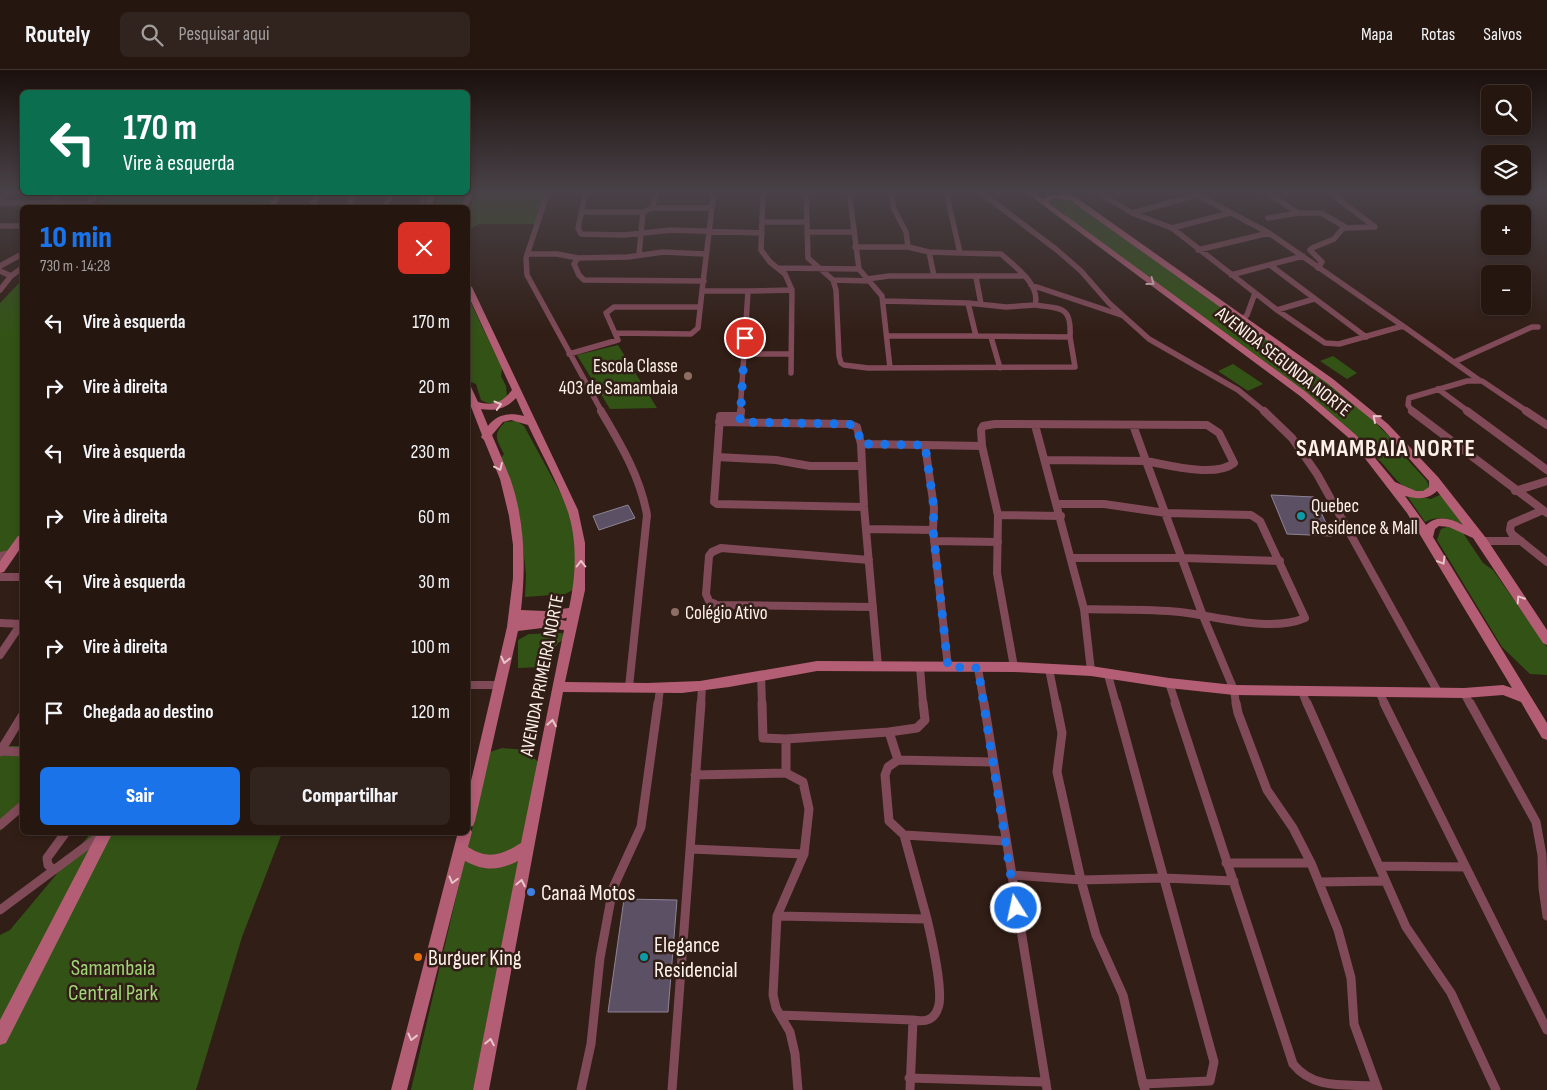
<!DOCTYPE html>
<html lang="pt">
<meta charset="utf-8">
<style>
body{margin:0;font-family:"Sofia Sans Condensed",sans-serif;background:#31231e;color:#f1f3f6;height:100vh;display:flex;flex-direction:column;font-size:19px;white-space:nowrap}
*{box-sizing:border-box;margin:0}
p{font-size:16px;color:#a39f9f}
.icon{flex:none;width:28px;height:28px;fill:none;stroke:currentColor;stroke-width:2;stroke-linecap:round;stroke-linejoin:round}
.map{position:relative;flex:1;overflow:hidden}
.drawer{position:absolute;left:20px;top:135px;width:450px;height:630px;display:flex;flex-direction:column;background:#251610;border-radius:8px;box-shadow:0 2px 8px #0003,0 0 0 1px #423530}
.drawer>*{flex:none}
.guide{position:absolute;left:20px;top:20px;width:450px;height:105px;border-radius:8px;box-shadow:0 2px 8px #0003,0 0 0 1px #423530;background:#0b6e4f;color:#fff;overflow:hidden}
.tools{position:absolute;left:1481px;top:15px;display:grid;gap:10px}
.tools a{display:grid;place-items:center;width:50px;height:50px;border-radius:8px;background:#251610;box-shadow:0 2px 8px #0003,0 0 0 1px #423530;font-size:25px}
.pin{position:absolute;display:grid;place-items:center;width:42px;height:42px;color:#fff;margin:-21px;border:2px solid #fff;border-radius:50%;box-shadow:0 1px 5px #0007}
.me{position:absolute;width:55px;margin:-28px;rotate:350deg;stroke-linejoin:round;filter:drop-shadow(0 0 4px #0008)}
.turn{display:flex;align-items:center;gap:18px;height:105px;padding:0 20px;font-size:22px}
.turn .icon{width:65px;height:65px;stroke-width:2.5}
.turn b{display:block;font-size:35px;line-height:42px}
.round{display:grid;place-items:center;flex:none;width:52px;height:52px;border-radius:8px;background:#31231e}
.head{display:flex;align-items:center;justify-content:space-between;height:85px;padding:0 20px}
h1{font-size:30px;font-weight:800;line-height:38px;color:#1a73e8}
.cta{display:flex;gap:10px;margin-top:auto;padding:10px 20px}
.cta a{flex:1;height:58px;border-radius:8px;background:#1a73e8;color:#fff;font-size:20px;font-weight:800;line-height:58px;text-align:center}
.cta a+a{background:#31231e;color:#f1f3f6}
ul{padding:0;list-style:none}
li{display:flex;align-items:center;gap:15px;height:65px;padding:0 20px}
li div{flex:1}
li b{display:block;font-size:19px}
li em{font-style:normal}
header{display:flex;align-items:center;gap:30px;box-sizing:border-box;height:70px;padding:0 25px;background:#251610;border-bottom:1px solid #423530}
header strong{font-size:24px}
nav{display:flex;gap:28px;margin-inline-start:auto;font-size:18px}
.search{width:350px;height:45px;background:#31231e;display:flex;align-items:center;gap:12px;box-sizing:border-box;padding:0 18px;border-radius:8px;color:#a39f9f;font-size:19px}
.map>svg:first-child{display:block}
.green{fill:#335316}
.building{fill:#5c5164;stroke:#8e8297}
.lines{fill:none;stroke-linecap:round;stroke-linejoin:round}
.street-far2{stroke:#804a58;stroke-width:5.5}
.street-far1{stroke:#804a58;stroke-width:8}
.street{stroke:#804a58;stroke-width:9}
.secondary{fill:#b45e76;fill-rule:evenodd}
.oneway{stroke:#e8c5c8}
.route{stroke:#1a73e8;stroke-width:9;stroke-dasharray:0 16.2}
.education-dot{fill:#8d6e63;stroke:#311e16;stroke-width:2}
.culture-dot{fill:#0f9aa8;stroke:#311e16;stroke-width:2}
.shop-dot{fill:#3f7fe0;stroke:#311e16;stroke-width:2}
.food-dot{fill:#e8710a;stroke:#311e16;stroke-width:2}
.labels{text-anchor:middle;stroke-width:5;stroke-linejoin:round;paint-order:stroke}
.street-label{font-size:19px;fill:#fef1eb;stroke:#311e16}
.poi-label{font-size:19px;fill:#fef1eb;stroke:#311e16;text-anchor:start}
.near-poi-label{font-size:22px;fill:#fef1eb;stroke:#311e16;text-anchor:start}
.near-park-label{font-size:22px;fill:#9fd576;stroke:#311e16}
.district-label{font-size:24px;font-weight:bold;letter-spacing:1px;fill:#fef1eb;stroke:#311e16}
</style>
<header>
<strong>Routely</strong>
<div class="search"><svg class="icon" aria-label="search" viewBox="0 0 24 24"><circle cx="10" cy="10" r="6"/><path d="M15 15l6 6"/></svg>Pesquisar aqui</div>
<nav><a>Mapa</a><a>Rotas</a><a>Salvos</a></nav>
</header>
<div class="map">
<svg width="1547" height="1020" viewBox="0 0 1547 1020">
<rect width="100%" height="100%" fill="#311e16"/>
<!-- green -->
<path class="green" d="M468,121H469L462,137L434,138L442,123Z
M477,121H546L536,154H479L468,160V143Z
M110,123H284L273,137L95,138Z
M1056,129L1068,130L1089,143L1326,311L1363,341L1405,382V387L1427,411L1429,417C1411,435 1391,402 1380,391C1377,388 1374,387 1370,384C1365,379 1360,372 1355,367L1067,149V146L1053,136L1051,132Z
M22,210V471L0,501V233Z
M468,227L502,298L501,306L506,316L507,328C497,334 492,336 481,330L476,314L471,312L468,305Z
M618,275L657,338L610,339L577,285Z
M1333,286L1357,303L1347,309L1320,291Z
M1233,294L1263,314L1248,321L1218,301Z
M517,351L524,356L572,444L578,484L573,520L565,524L525,527L526,505L520,447L499,390L504,384C497,370 492,365 505,352Z
M1406,424L1431,429L1442,424L1464,455C1451,449 1438,445 1425,452Z
M1450,456L1461,460L1483,493L1493,500L1547,577V605L1530,604L1502,577L1437,470L1441,459Z
M562,563L565,569L558,573L542,597L518,598V570L529,564Z
M0,676H22V741L0,761Z
M502,678L526,680L539,693L473,1020H411L490,682Z
M91,763H282L242,867L196,1020H0V865L10,860Z"/>
<!-- building -->
<path class="building" d="M1271,425L1314,427L1332,466L1287,464Z
M628,435L635,448L599,460L593,446Z
M624,829L677,830L668,942H608Z"/>
<g class="lines">
<!-- street-far2 -->
<path class="street-far2" d="M548,121L526,188L527,205L602,342
M586,121L578,158L581,164L624,165L671,160L762,163
M714,121L702,221H748L744,284H791
M763,121L761,180L770,192L785,204L792,220L791,303
M806,121L808,188L833,210L836,220L839,286L841,293L844,295L868,298L1075,297L1070,267L976,266L968,233L1006,237L1035,235C1041,214 1014,196 1001,184L960,183L946,121
M849,121L859,199
M979,121L1057,180L1081,201L1109,233L1149,269L1238,320L1265,342
M1096,121L1132,143L1172,158L1277,240L1325,273L1339,274L1403,256L1269,163L1190,121
M1265,121L1298,143
M0,131L8,121
M0,133H52L63,122
M52,133L88,134
M86,136L99,122
M310,138L320,122
M347,138L357,122
M384,138L393,122
M419,138L424,129L431,127
M652,138H712
M581,142H643
M1132,143L1197,125
M1268,148L1298,143H1321L1347,158
M763,152H806
M0,156H22
M1172,158L1230,143
M807,162H852
M855,177H908L906,162L894,139L891,121
M908,177L929,182L960,183
M1198,180L1269,163
M929,182L934,206
M527,184H557L578,188L574,194L579,205L584,210L704,211
M639,185L643,142L652,138L657,121
M578,188L628,187L663,182L705,184
M1270,195L1366,267
M0,196L22,184
M778,198L859,199L882,226L890,298
M1318,198L1322,192L1310,180L1312,178L1334,169L1343,158L1375,157L1337,128
M0,201L11,206L0,220
M1231,205L1303,186
M11,206L22,198
M976,207L981,234
M867,209L889,206H1025
M833,210L870,211
M1031,215L1121,245
M748,221L792,220
M883,231L968,233
M1036,235C1060,239 1072,235 1070,267
M1277,240L1314,229
M1243,249L1247,245L1255,223
M1403,256L1479,310
M616,263L691,264L698,258L702,221
M887,266H976
M991,267L1000,298
M569,284L618,270L606,243L614,237H700
M1454,292L1532,257H1538
M1438,319L1469,342
M740,342L744,284
M1413,342L1408,335L1409,328L1467,311H1482L1528,342"/>
<!-- street-far1 -->
<path class="street-far1" d="M601,341C621,375 640,406 647,445L629,617
M1264,341L1292,368L1317,404L1438,622
M1412,341L1547,443
M1467,341L1547,400
M1526,341L1547,355
M740,346H720L714,432L717,434L864,437
M740,350L741,341
M719,352L849,354L857,357L861,374L864,437L878,596
M1035,355L1084,539L1091,601
M861,374L925,375L934,438L933,460L948,597
M925,375L982,376L981,360L983,356L995,354L1207,355L1219,363L1234,393C1215,408 1168,395 1146,391L1203,546L1234,620L1236,634
M982,376L998,445L997,503L1014,597
M717,387L776,390L810,396H861
M1045,390L1146,391L1133,355
M1515,421L1547,411
M1057,434H1104L1166,443L1251,445L1260,451L1305,548C1270,563 1217,546 1180,542C1148,539 1116,540 1084,539
M1543,440L1511,454L1510,460L1512,464L1547,492
M998,445L1061,446
M866,459L933,460
M934,471L998,472
M1482,471H1521
M0,486L11,484
M1072,488H1183L1280,491
M869,490L721,478L712,482L709,486L706,524L709,531L717,535L873,537
M0,507H22
M0,553L22,554
M0,585L21,554
M920,597L923,634
M978,598L984,634
M1049,599L1056,634
M761,605L762,634
M1108,605L1116,634
M1169,613L1176,634
M468,615H499
M1302,622L1307,634
M1379,622L1385,634
M1464,623L1470,634
M658,634L660,619
M701,634L702,616"/>
<!-- street -->
<path class="street" d="M762,633L763,668L786,669V703L803,712L809,739L804,784L777,846L773,925L776,938L790,962L795,984L798,1020
M984,633L1047,1020
M1056,633L1062,663L1057,702L1081,810L1096,865L1123,925L1143,1014
M1116,633L1214,992L1210,1011L1143,1014L1145,1020
M1175,633L1293,994C1314,1020 1345,1014 1376,1016
M1236,633L1238,643L1267,720L1293,758L1311,793L1338,860L1351,908L1354,954L1378,1020
M1307,633L1406,857L1451,923L1496,1020
M1384,633L1547,960
M1470,633L1536,752L1542,785L1543,818L1547,846
M889,662L917,658L925,650L923,633
M786,669L889,662L898,690
M1,681L22,682
M0,682L22,646
M992,692L898,690L888,697L885,705L889,751L904,765L1005,771
M695,705L786,703
M0,755L22,736
M691,779L804,784
M1226,793H1311
M1379,796L1465,797
M54,800L48,795L47,788L66,762
M1011,805L1081,810L1164,808L1234,811
M1319,812L1385,811
M0,840L101,765
M777,846L927,849L904,765
M780,945L913,950
M909,1008L1046,1012
M581,1020L591,974L600,888L613,818L641,757L658,633
M672,1020L701,633
M910,1020L913,950C924,952 934,951 938,938C944,924 931,866 927,849"/>
<!-- secondary -->
<path class="secondary" d="M468,121H474L467,138H460Z
M1024,121H1032L1043,129L1049,125L1062,124L1059,121H1067L1333,309L1388,354L1438,407L1486,468L1547,560V575L1543,573L1473,468L1449,457L1439,456L1435,459L1433,467L1547,653V670L1542,668L1521,632L1503,625L1464,628L1234,625L1169,618L1091,606L1014,602L817,601L729,617L682,623L563,622L489,1020H473L518,791C498,801 484,801 465,791L407,1020H391L458,762H468V724L507,557L513,508V475L509,446L500,409L484,370L481,367L482,365L468,329V316L471,317L478,332C493,336 502,333 512,320L468,225V215L472,217L578,440L585,473V520L565,612L647,613L700,611L817,591L1014,592L1091,596L1169,608L1234,615L1464,618L1503,615L1512,618L1407,443L1350,369L1300,326ZM1055,128L1071,131L1327,313L1382,358L1429,411V417L1423,421H1416L1395,412L1356,365L1306,322L1050,134V131ZM516,328L524,346C510,342 497,344 488,356L481,339C495,341 506,339 516,328ZM511,350L528,355C541,383 557,411 567,439C578,470 576,507 569,538L545,541L521,540C526,496 525,450 510,408C504,393 498,379 492,365L503,352ZM1437,421L1463,455C1450,448 1437,445 1426,455L1405,426C1417,429 1428,430 1437,421ZM567,548L566,551L558,549ZM542,558L564,560L521,773C502,785 488,790 468,777L472,762L469,757L473,756L475,751L518,561Z
M277,122H284L274,138H267Z
M430,122H437L431,138H424Z
M22,465V476L4,502L0,503V491L18,466Z
M98,762H113L6,973L0,975V950Z"/>
</g>
<!-- one-way arrows -->
<defs><path id="oneway-chevron" d="M-2-3.5L2.5 0L-2 3.5" fill="none" stroke-width="1.6" stroke-linecap="round" stroke-linejoin="round" transform="scale(1.25)"/></defs>
<g class="oneway">
<use href="#oneway-chevron" transform="translate(1151 212) rotate(36)"/>
<use href="#oneway-chevron" transform="translate(498 335) rotate(-16)"/>
<use href="#oneway-chevron" transform="translate(1376 348) rotate(-139)"/>
<use href="#oneway-chevron" transform="translate(499 397) rotate(65)"/>
<use href="#oneway-chevron" transform="translate(1442 491) rotate(59)"/>
<use href="#oneway-chevron" transform="translate(581 494) rotate(-90)"/>
<use href="#oneway-chevron" transform="translate(1520 529) rotate(-123)"/>
<use href="#oneway-chevron" transform="translate(505 590) rotate(103)"/>
<use href="#oneway-chevron" transform="translate(552 653) rotate(-80)"/>
<use href="#oneway-chevron" transform="translate(453 810) rotate(105)"/>
<use href="#oneway-chevron" transform="translate(521 813) rotate(-79)"/>
<use href="#oneway-chevron" transform="translate(412 967) rotate(104)"/>
<use href="#oneway-chevron" transform="translate(490 972) rotate(-79)"/>
</g>
<!-- sky -->
<linearGradient id="sky" x2="0" y2="1"><stop stop-color="#1b100c"/><stop offset="0.46" stop-color="#484147"/><stop offset="1" stop-color="#484147" stop-opacity="0"/></linearGradient>
<rect width="1547" height="264" fill="url(#sky)"/>
<g class="lines">
<!-- route -->
<path class="route" d="M745,268L740,352L849,354L857,357L861,374L925,375L934,438L933,460L948,597L978,598L1016,838"/>
</g>
<!-- markers -->
<g class="education-dot">
<circle cx="688" cy="306" r="5"/>
<circle cx="675" cy="542" r="5"/>
</g>
<g class="culture-dot">
<circle cx="1301" cy="446" r="5"/>
<circle cx="644" cy="887" r="5"/>
</g>
<circle class="shop-dot" cx="531" cy="822" r="5"/>
<circle class="food-dot" cx="418" cy="887" r="5"/>
<g class="labels">
<!-- street labels -->
<g class="street-label">
<text transform="translate(1284 291) rotate(38)" y="7">AVENIDA SEGUNDA NORTE</text>
<text transform="translate(541 605) rotate(-79)" y="7">AVENIDA PRIMEIRA NORTE</text>
</g>
<!-- poi labels -->
<g class="poi-label">
<text x="678" y="302" text-anchor="end">Escola Classe<tspan x="678" dy="22">403 de Samambaia</tspan></text>
<text x="1311" y="442">Quebec<tspan x="1311" dy="22">Residence &amp; Mall</tspan></text>
<text x="685" y="549">Colégio Ativo</text>
</g>
<!-- near-poi labels -->
<g class="near-poi-label">
<text x="541" y="830">Canaã Motos</text>
<text x="654" y="882">Elegance<tspan x="654" dy="25">Residencial</tspan></text>
<text x="428" y="895">Burguer King</text>
</g>
<!-- near-park labels -->
<g class="near-park-label">
<text x="113" y="905">Samambaia<tspan x="113" dy="25">Central Park</tspan></text>
</g>
<!-- district labels -->
<g class="district-label">
<text x="1386" y="386">SAMAMBAIA NORTE</text>
</g>
</g>
</svg>
<div class="tools">
<a><svg class="icon" aria-label="search" viewBox="0 0 24 24"><circle cx="10" cy="10" r="6"/><path d="M15 15l6 6"/></svg></a>
<a><svg class="icon" aria-label="layers" viewBox="0 0 24 24"><path d="M12 4l9 5-9 5-9-5zM3 14l9 5 9-5"/></svg></a>
<a>+</a>
<a>−</a>
</div>
<div class="pin" style="left:745px;top:268px;background:#d93025"><svg class="icon" aria-label="arrive" viewBox="0 0 24 24"><path d="M6 21V4h12l-3 4 3 4H6"/></svg></div>
<svg class="me" style="left:1016px;top:838px" viewBox="-20 -20 40 40"><circle r="17" fill="#1a73e8" stroke="#fff" stroke-width="3"/><path d="M0-11L8 9 0 5-8 9z" fill="#fff"/></svg>
<div class="guide">
<div class="turn"><svg class="icon" aria-label="left" viewBox="0 0 24 24"><path d="M17 20v-9H6M10 6l-5 5 5 5"/></svg><div><b>170 m</b>Vire à esquerda</div></div>
</div>
<section class="drawer">
<div class="head"><div><h1>10 min</h1><p>730 m · 14:28</p></div><a class="round" style="background:#d93025;color:#fff"><svg class="icon" aria-label="close" viewBox="0 0 24 24"><path d="M6 6l12 12M18 6L6 18"/></svg></a></div>
<ul>
<li><svg class="icon" aria-label="left" viewBox="0 0 24 24"><path d="M17 20v-9H6M10 6l-5 5 5 5"/></svg><div><b>Vire à esquerda</b></div><em>170 m</em></li>
<li><svg class="icon" aria-label="right" viewBox="0 0 24 24"><path d="M7 20v-9h11M14 6l5 5-5 5"/></svg><div><b>Vire à direita</b></div><em>20 m</em></li>
<li><svg class="icon" aria-label="left" viewBox="0 0 24 24"><path d="M17 20v-9H6M10 6l-5 5 5 5"/></svg><div><b>Vire à esquerda</b></div><em>230 m</em></li>
<li><svg class="icon" aria-label="right" viewBox="0 0 24 24"><path d="M7 20v-9h11M14 6l5 5-5 5"/></svg><div><b>Vire à direita</b></div><em>60 m</em></li>
<li><svg class="icon" aria-label="left" viewBox="0 0 24 24"><path d="M17 20v-9H6M10 6l-5 5 5 5"/></svg><div><b>Vire à esquerda</b></div><em>30 m</em></li>
<li><svg class="icon" aria-label="right" viewBox="0 0 24 24"><path d="M7 20v-9h11M14 6l5 5-5 5"/></svg><div><b>Vire à direita</b></div><em>100 m</em></li>
<li><svg class="icon" aria-label="arrive" viewBox="0 0 24 24"><path d="M6 21V4h12l-3 4 3 4H6"/></svg><div><b>Chegada ao destino</b></div><em>120 m</em></li>
</ul>
<div class="cta"><a>Sair</a><a>Compartilhar</a></div>
</section>
</div>
